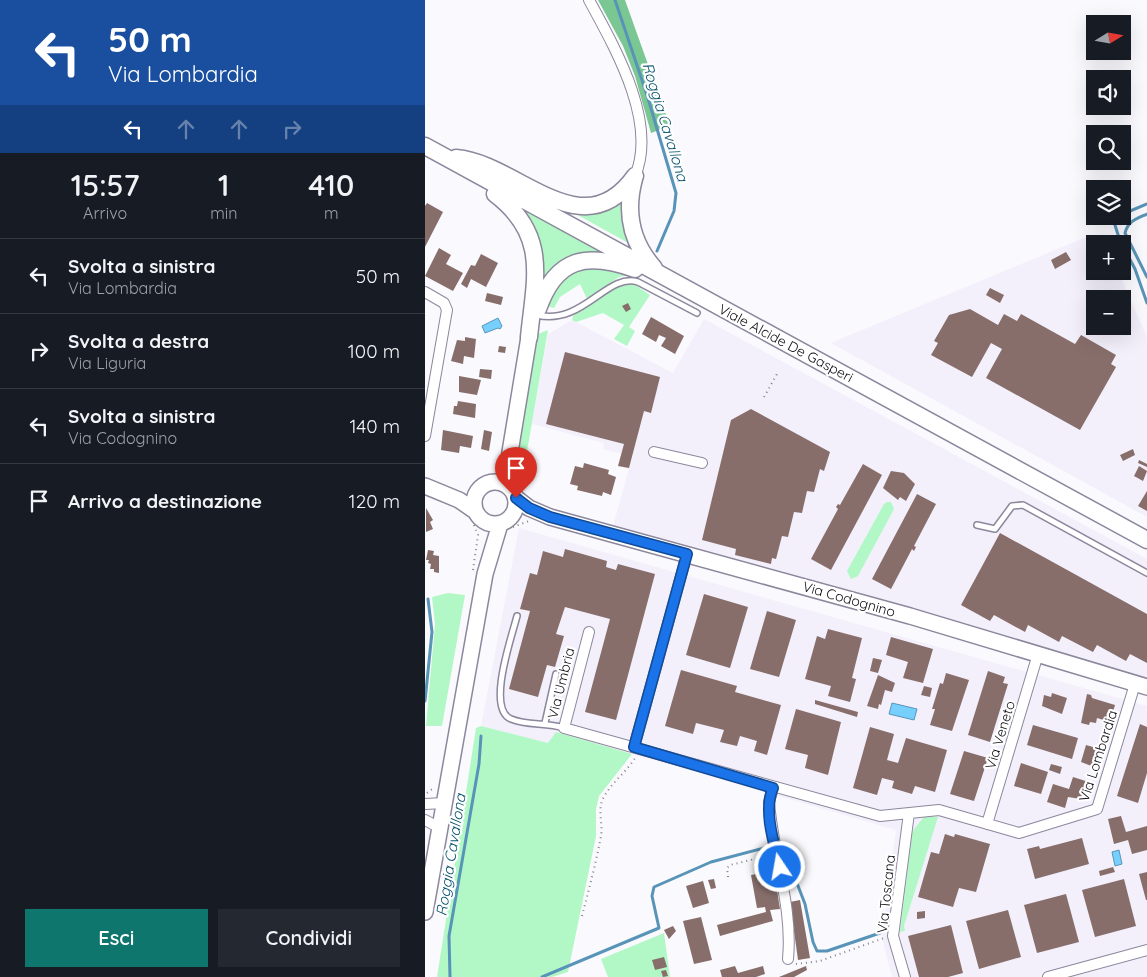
<!DOCTYPE html>
<html lang="it">
<meta charset="utf-8">
<style>
body{margin:0;font-family:Quicksand,sans-serif;background:#242831;color:#f1f3f6;height:100vh;display:flex;flex-direction:column;font-size:19px;white-space:nowrap}
*{box-sizing:border-box;margin:0}
p{font-size:16px;color:#9ea1a6}
.icon{flex:none;width:28px;height:28px;fill:none;stroke:currentColor;stroke-width:2;stroke-linecap:round;stroke-linejoin:round}
.map{position:relative;flex:1;overflow:hidden}
.side{display:flex;flex-direction:column;background:#171b24;width:425px}
.side>*{flex:none}
.hud{background:#1a4fa0;color:#fff;overflow:hidden}
.needle{width:32px;rotate:79deg}
.buttons{position:absolute;left:661px;top:15px;display:grid;gap:10px}
.buttons a{display:grid;place-items:center;width:45px;height:45px;border-radius:0px;background:#171b24;box-shadow:0 5px 20px #0002;font-size:25px}
.pin{position:absolute;display:grid;place-items:center;width:42px;height:42px;color:#fff;margin:-51px -21px;border-radius:50% 50% 50% 0;rotate:-45deg;box-shadow:0 0 5px #0007}
.pin .icon{rotate:45deg}
.me{position:absolute;width:55px;margin:-28px;rotate:348deg;stroke-linejoin:round;filter:drop-shadow(0 0 4px #0008)}
.turn{display:flex;align-items:center;gap:18px;height:105px;padding:0 25px;font-size:22px}
.turn .icon{width:65px;height:65px;stroke-width:2.5}
.turn b{display:block;font-size:35px;line-height:42px}
.lanes{display:flex;align-items:center;height:48px;padding:0 25px;background:#0003;justify-content:center;gap:25px;direction:ltr}
.lanes .off{opacity:.35}
.eta{display:flex;justify-content:space-evenly;align-items:center;height:85px;text-align:center}
.eta b{font-size:30px;font-weight:600;line-height:35px}
.primary-button{display:flex;gap:10px;margin-top:auto;padding:10px 25px}
.primary-button a{flex:1;height:58px;border-radius:0px;background:#0f766e;color:#fff;font-size:20px;font-weight:600;line-height:58px;text-align:center}
.primary-button a+a{background:#242831;color:#f1f3f6}
ul{padding:0;list-style:none}
li{display:flex;align-items:center;gap:15px;height:75px;padding:0 25px;border-top:1px solid #363941}
li div{flex:1}
li b{display:block;font-size:19px}
li em{font-style:normal}
main{display:flex;flex:1;min-height:0}
.map>svg:first-child{display:block}
.built{fill:#f3f0fc;fill-rule:evenodd}
.green{fill:#b2f8c6}
.forest{fill:#7bc793}
.water{fill:#77cffe;stroke:#5894b8}
.lines{fill:none;stroke-linecap:round;stroke-linejoin:round}
.stream{stroke:#5894b8;stroke-width:3}
.building{fill:#876e6b}
.lane-casing{stroke:#8c879c;stroke-width:8}
.street-casing{stroke:#8c879c;stroke-width:12}
.secondary-casing{stroke:#8c879c;stroke-width:18}
.primary-casing{stroke:#8c879c;stroke-width:19}
.path{stroke:#858489;stroke-width:2;stroke-dasharray:1 4;stroke-linecap:butt}
.lane{stroke:#fff;stroke-width:5}
.street{stroke:#fff;stroke-width:10}
.secondary{stroke:#fff;stroke-width:15}
.primary{stroke:#fff;stroke-width:16}
.route-casing{stroke:#114b97;stroke-width:12}
.route{stroke:#1a73e8;stroke-width:9}
.labels{text-anchor:middle;stroke-width:4.5;stroke-linejoin:round;paint-order:stroke}
.street-label{font-size:14px;fill:#0e0c13;stroke:#fff}
.water-label{font-size:15px;font-style:italic;fill:#06516f;stroke:#fff}
</style>
<main>
<section class="side">
<div class="hud">
<div class="turn"><svg class="icon" aria-label="left" viewBox="0 0 24 24"><path d="M17 20v-9H6M10 6l-5 5 5 5"/></svg><div><b>50 m</b>Via Lombardia</div></div>
<div class="lanes"><svg class="icon" aria-label="left" viewBox="0 0 24 24"><path d="M17 20v-9H6M10 6l-5 5 5 5"/></svg><svg class="icon off" aria-label="ahead" viewBox="0 0 24 24"><path d="M12 20V5M6 11l6-6 6 6"/></svg><svg class="icon off" aria-label="ahead" viewBox="0 0 24 24"><path d="M12 20V5M6 11l6-6 6 6"/></svg><svg class="icon off" aria-label="right" viewBox="0 0 24 24"><path d="M7 20v-9h11M14 6l5 5-5 5"/></svg></div>
</div>
<div class="eta">
<div><b>15:57</b><p>Arrivo</p></div>
<div><b>1</b><p>min</p></div>
<div><b>410</b><p>m</p></div>
</div>
<ul>
<li><svg class="icon" aria-label="left" viewBox="0 0 24 24"><path d="M17 20v-9H6M10 6l-5 5 5 5"/></svg><div><b>Svolta a sinistra</b><p>Via Lombardia</p></div><em>50 m</em></li>
<li><svg class="icon" aria-label="right" viewBox="0 0 24 24"><path d="M7 20v-9h11M14 6l5 5-5 5"/></svg><div><b>Svolta a destra</b><p>Via Liguria</p></div><em>100 m</em></li>
<li><svg class="icon" aria-label="left" viewBox="0 0 24 24"><path d="M17 20v-9H6M10 6l-5 5 5 5"/></svg><div><b>Svolta a sinistra</b><p>Via Codognino</p></div><em>140 m</em></li>
<li><svg class="icon" aria-label="arrive" viewBox="0 0 24 24"><path d="M6 21V4h12l-3 4 3 4H6"/></svg><div><b>Arrivo a destinazione</b></div><em>120 m</em></li>
</ul>
<div class="primary-button"><a>Esci</a><a>Condividi</a></div>
</section>
<div class="map">
<svg width="722" height="977" viewBox="0 0 722 977">
<rect width="100%" height="100%" fill="#faf9fd"/>
<!-- built -->
<path class="built" d="M666,235H677L681,244H670V271H693L722,337V517L406,343ZM670,299H698V326H670Z
M279,319L722,559V680L479,606L186,533L204,469L193,466L196,454L178,449L179,443L107,424L123,334L147,320L248,373Z
M94,528L722,706V977H467L457,938L471,830L132,732L123,743L56,726Z"/>
<!-- green -->
<path class="green" d="M202,191L205,244L142,209Z
M95,205L184,255L118,283Z
M172,265L205,275L194,277L162,299L155,284L135,297L129,308L121,306C130,276 144,273 172,265Z
M201,284H209L225,295L204,327L210,331L202,346L189,339L199,325L178,313L151,322L147,320L148,316L189,288Z
M123,330L96,486L94,487L92,454L113,334Z
M462,502H466L469,509L433,576L426,579L422,571L459,504Z
M23,593L40,595L17,726H1L10,624L7,597Z
M56,726L123,743L131,732L207,754L174,796L171,809V836L143,972L127,977H12L51,728Z
M499,817H513L479,926L480,931L475,932L487,834L489,829Z
M239,933L245,977H183L176,959Z"/>
<!-- forest -->
<path class="forest" d="M173,0H200L245,126L226,133L210,76L198,46Z"/>
<!-- water -->
<path class="water" d="M73,318L77,326L75,329L73,328L60,333L57,326Z
M467,703L492,709L489,720L464,714Z
M694,850L697,864L690,866L687,852Z"/>
<g class="lines">
<!-- stream -->
<path class="stream" d="M190,0L222,95L251,193L249,211L232,251
M698,214L722,204
M722,214C711,219 703,221 700,233L722,277
M694,216L689,222L696,244
M698,246L710,269L722,303
M0,701L7,632L3,599
M25,977L24,936L54,764L56,736
M117,977L234,928L227,896L229,887L286,862L354,844L358,847L380,904L388,942L392,951H402L455,933"/>
</g>
<!-- building -->
<path class="building" d="M2,203L18,212L0,247V206Z
M14,248L26,255L21,264L38,273L28,291L0,276Z
M641,252L646,260L630,269L626,260Z
M56,254L73,263L61,287L46,279L42,288L36,284L46,265L50,266Z
M565,288L579,295L575,303L561,295Z
M62,293L78,297L76,305L60,301Z
M203,303L206,309L201,312L197,306Z
M545,309L573,325L579,314L592,321L596,314L650,344L656,335L691,355L686,364L691,367L655,430L561,378L577,349L566,343L547,377L506,355L513,343L509,341L524,315Z
M226,317L259,336L250,354L236,346L241,338L234,335L231,342L217,334Z
M40,337L51,339L49,358L39,356L38,364L26,361L32,340L40,341Z
M74,346L81,347L80,353L73,352Z
M140,352L235,377L226,413L219,411L204,468L193,466L199,444L121,424Z
M55,369L67,370L66,379L54,377Z
M34,376L56,380L52,395L34,392Z
M33,401L51,404L50,418L28,414L29,406H32Z
M326,409L405,452L399,471L395,469L389,492L382,491L377,513L369,512L363,537L357,536L351,559L347,558L346,564L310,555L311,549L277,540L306,420Z
M18,430L48,436L46,448L35,446L34,453L16,450Z
M59,430L67,432L64,451L56,449Z
M708,449L710,455L698,461L695,455Z
M714,460L722,464V467L713,463Z
M159,463L184,470L183,474L191,477L186,495L178,492L177,496L152,490L153,486L145,484L150,466L158,468Z
M438,464L457,475L406,570L386,559L413,509L411,507L413,504L415,505Z
M714,466L722,471L718,481L709,476Z
M466,471L479,473L490,484L481,501L475,497L473,500L458,488Z
M722,491V511L713,506Z
M492,494L511,504L489,546L491,547L489,551L487,549L466,589L447,579Z
M1,508L8,520L5,522L8,529L1,532Z
M575,533L722,614V663L705,654L701,661L672,645L668,652L637,636L634,642L603,625L600,632L569,615L565,621L536,605Z
M140,549L182,561L181,567L191,570L193,564L230,574L191,720L160,712L185,619L140,607L131,634L139,636L130,667L122,665L113,697L84,689L105,611L95,609L105,573L112,575L118,551L138,557Z
M3,550L9,551L8,555L14,556V573L9,572V569H5L6,564L3,563L4,560H1Z
M279,594L323,607L305,668L261,655Z
M342,611L371,620L354,677L325,669Z
M403,629L437,638L427,678L431,679L425,702L403,696L406,686L380,679L392,636L400,639Z
M466,637L508,649L498,683L478,678L483,662L461,655Z
M448,658L457,660L453,673L445,671Z
M256,670L312,686L310,692L356,705L342,755L329,751L332,741L315,736L312,746L295,742L299,730L271,723L268,734L240,726Z
M563,671L580,677L578,683L583,684L565,742L543,735Z
M521,673L544,680L527,731L505,725L510,709H507L515,683L518,684Z
M453,675L470,683L467,692L460,690L456,705L454,704L453,709L442,706Z
M499,686L507,688L505,697L496,695Z
M627,693L642,698L637,714L617,706L619,695L626,697Z
M662,694L666,695L667,698L690,705L685,722L672,718L671,723L665,722L664,725L656,723Z
M390,700L433,712L432,717L390,704Z
M371,709L416,722L403,775L380,768L383,755L360,749Z
M715,724L722,727V773L713,803L692,796Z
M608,725L653,738L647,759L602,745Z
M445,727L469,734L462,760L473,763L481,738L522,750L510,792L490,786L487,794L467,788L469,781L457,778L452,795L428,788Z
M661,745L675,749L669,767L656,762Z
M539,751L563,758L549,801L525,794Z
M596,763L623,772L616,794L589,786Z
M626,764L637,767L635,774L624,770Z
M648,777L667,783L662,800L643,797L640,808L622,802L628,784L644,789Z
M696,816L701,832L722,826V850L707,854L703,840L689,844L683,819Z
M520,834L529,837L530,834L565,844L551,892L534,888L528,907L493,897L506,852L514,854Z
M657,838L664,864L610,879L602,849L614,846L615,849Z
M688,867L690,872L675,876L674,871Z
M349,871L355,909L345,910L348,921L295,936L292,925L341,912L340,907L332,908L326,875Z
M722,872V900H721L714,874Z
M289,879L291,888L286,889L283,880Z
M699,879L711,926L670,937L657,890Z
M278,881L284,903L268,908L261,886Z
M641,894L654,942L612,953L599,905Z
M375,900L385,958L373,960L365,902Z
M583,910L596,957L554,969L541,921Z
M500,911V918L492,919V912Z
M276,917L287,960L269,964L258,921Z
M526,925L538,973L523,977H494L483,936Z
M248,926L251,931L244,939L239,930Z
M239,957L242,967L230,970L227,960Z
M310,966L313,973L338,966L340,974L331,977H297L295,970Z
M381,966L382,970L369,977H354Z
M241,970L243,976L238,977L236,971Z"/>
<g class="lines">
<defs>
<path id="lane" d="M112,315C158,326 182,272 213,282L272,313
M552,525L570,529L587,506L598,505L722,573
M92,616C87,636 61,709 86,719C103,726 121,722 139,728
M120,723L131,674"/>
<path id="street" d="M164,0C190,48 233,122 210,176
M0,292L19,303L22,310L0,436
M229,452L277,463
M164,632L139,728L455,816L514,810L594,833L672,809L710,684
M209,747L262,554
M348,788L344,802C348,855 368,906 363,959
M0,804L19,803
M0,820L15,828
M562,824L613,654
M480,977L468,936L484,813
M623,977L722,950"/>
<path id="secondary" d="M49 503a21 21 0 1 1 42 0a21 21 0 1 1-42 0Z
M0,486L34,500L50,511
M86,488L85,452L104,337
M91,498L104,508L125,517L485,616L722,687
M0,912L60,574L75,524"/>
<path id="primary" d="M0,146L722,540
M31,158C92,163 157,251 210,176
M209,179C200,212 206,242 229,268
M70,194C124,235 110,278 104,337
M113,309C131,257 162,252 210,269"/>
</defs>
<!-- lane casing -->
<use href="#lane" class="lane-casing"/>
<!-- street casing -->
<use href="#street" class="street-casing"/>
<!-- secondary casing -->
<use href="#secondary" class="secondary-casing"/>
<!-- primary casing -->
<use href="#primary" class="primary-casing"/>
<!-- path -->
<path class="path" d="M339,397L352,374
M88,527L104,521
M48,570L53,535L48,523
M2,793L10,787
M303,877L302,868L305,865L342,856
M157,916C164,889 171,863 176,836C178,825 173,812 177,801C184,784 201,773 210,758
M371,964L395,961L459,938"/>
<!-- lane -->
<use href="#lane" class="lane"/>
<!-- street -->
<use href="#street" class="street"/>
<!-- secondary -->
<use href="#secondary" class="secondary"/>
<!-- primary -->
<use href="#primary" class="primary"/>
</g>
<g class="lines">
<defs>
<path id="route" d="M91,498L104,508L125,517L262,554L209,747L348,788C338,810 349,844 355,867"/>
</defs>
<!-- route casing -->
<use href="#route" class="route-casing"/>
<!-- route -->
<use href="#route" class="route"/>
</g>
<g class="labels">
<!-- street labels -->
<g class="street-label">
<text transform="translate(361 343) rotate(28)" y="5">Viale Alcide De Gasperi</text>
<text transform="translate(424 599) rotate(16)" y="5">Via Codognino</text>
<text transform="translate(136 683) rotate(-76)" y="5">Via Umbria</text>
<text transform="translate(575 735) rotate(-73)" y="5">Via Veneto</text>
<text transform="translate(673 756) rotate(-72)" y="5">Via Lombardia</text>
<text transform="translate(461 894) rotate(-84)" y="5">Via Toscana</text>
</g>
<!-- water labels -->
<g class="water-label">
<text transform="translate(240 122) rotate(73)" y="5">Roggia Cavallona</text>
<text transform="translate(26 855) rotate(-81)" y="5">Roggia Cavallona</text>
</g>
</g>
</svg>
<div class="buttons">
<a><svg class="needle" viewBox="-14 -14 28 28"><path d="M0-13l5 13h-10z" fill="#e53935"/><path d="M0 13l5-13h-10z" fill="#9ea1a6"/></svg></a>
<a><svg class="icon" aria-label="sound" viewBox="0 0 24 24"><path d="M4 9h4l5-4v14l-5-4H4zM17 9q2 3 0 6"/></svg></a>
<a><svg class="icon" aria-label="search" viewBox="0 0 24 24"><circle cx="10" cy="10" r="6"/><path d="M15 15l6 6"/></svg></a>
<a><svg class="icon" aria-label="layers" viewBox="0 0 24 24"><path d="M12 4l9 5-9 5-9-5zM3 14l9 5 9-5"/></svg></a>
<a>+</a>
<a>−</a>
</div>
<div class="pin" style="left:91px;top:498px;background:#d93025"><svg class="icon" aria-label="arrive" viewBox="0 0 24 24"><path d="M6 21V4h12l-3 4 3 4H6"/></svg></div>
<svg class="me" style="left:355px;top:867px" viewBox="-20 -20 40 40"><circle r="17" fill="#1a73e8" stroke="#fff" stroke-width="3"/><path d="M0-11L8 9 0 5-8 9z" fill="#fff"/></svg>
</div>
</main>
